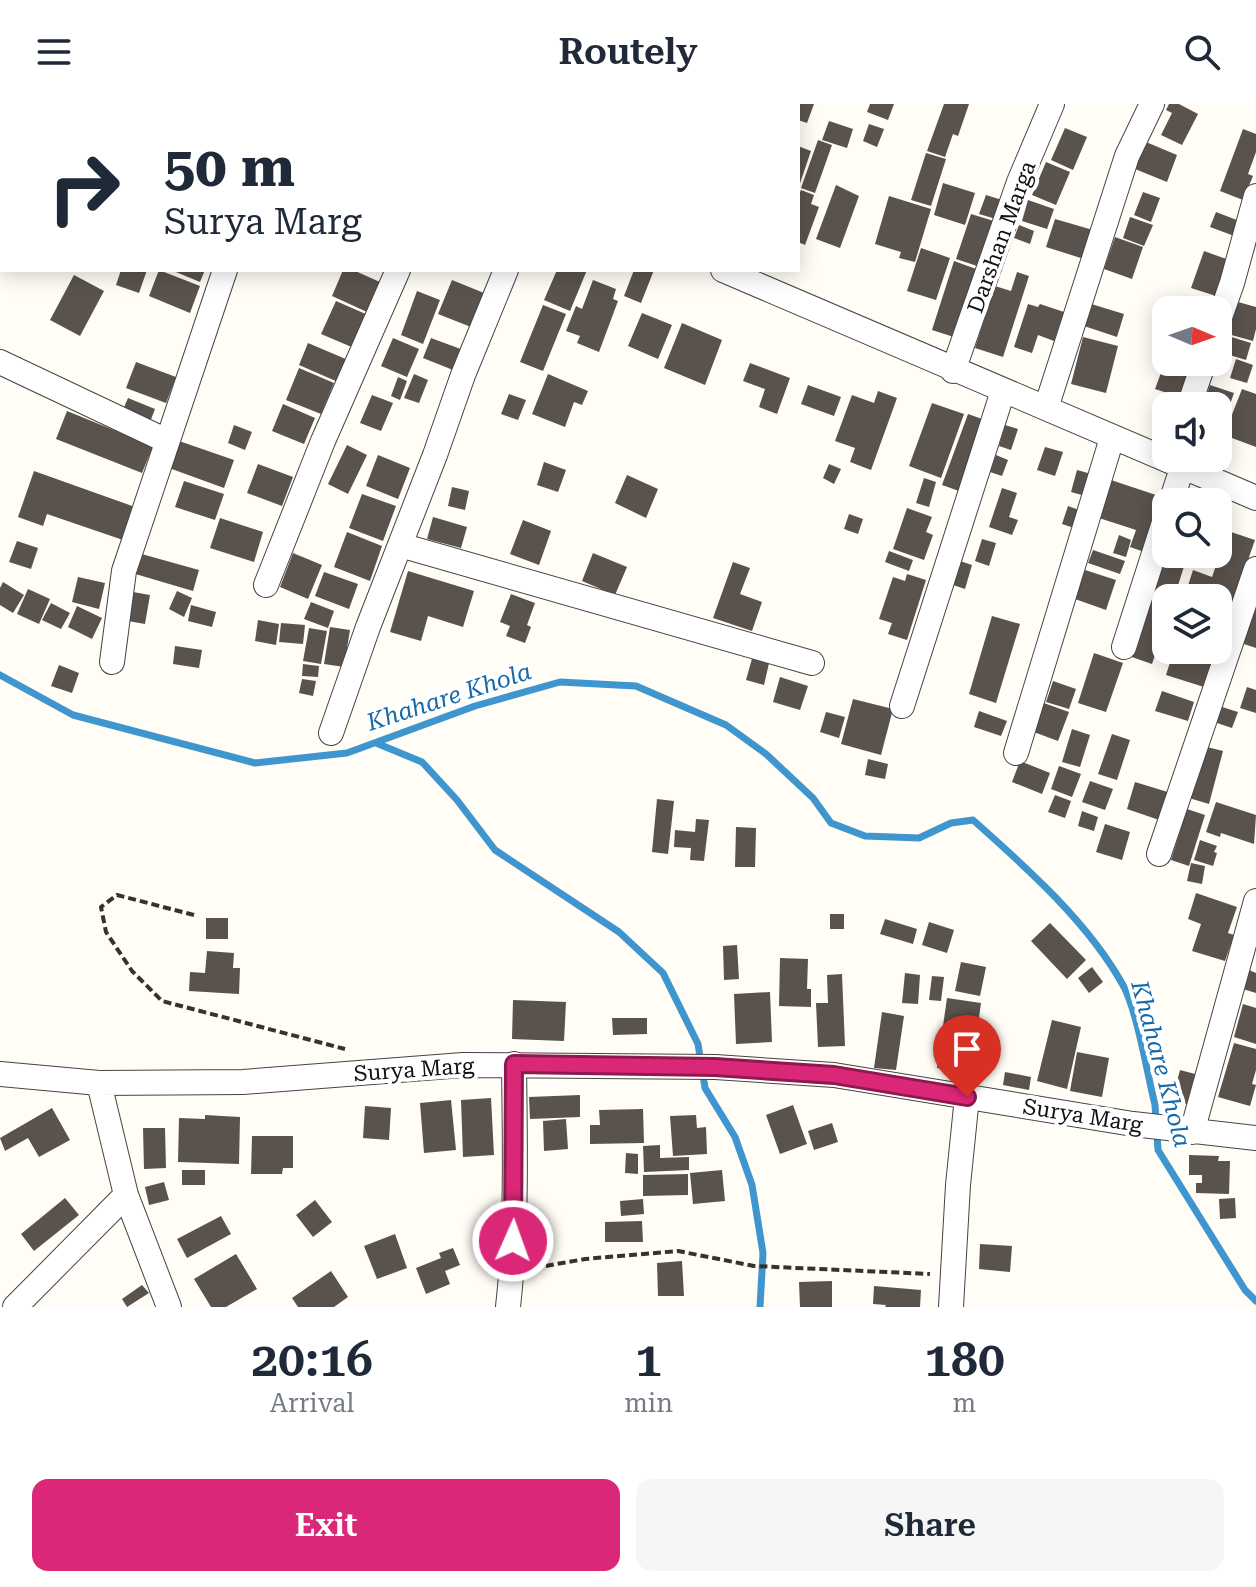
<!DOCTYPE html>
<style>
body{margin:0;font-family:"Roboto Serif",serif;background:#f6f6f7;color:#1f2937;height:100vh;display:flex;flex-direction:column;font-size:30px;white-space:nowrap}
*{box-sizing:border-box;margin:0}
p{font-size:26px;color:#747a83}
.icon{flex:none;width:44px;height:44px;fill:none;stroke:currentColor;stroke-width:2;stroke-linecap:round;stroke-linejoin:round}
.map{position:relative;height:1203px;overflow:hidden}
.drawer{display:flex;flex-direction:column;background:#fff;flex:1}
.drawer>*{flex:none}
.banner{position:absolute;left:0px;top:0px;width:800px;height:168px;box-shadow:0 4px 20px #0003;background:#fff;color:#1f2937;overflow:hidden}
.needle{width:52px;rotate:92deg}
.buttons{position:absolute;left:1152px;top:192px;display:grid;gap:16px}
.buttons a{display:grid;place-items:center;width:80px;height:80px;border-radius:16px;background:#fff;box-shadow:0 4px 20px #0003;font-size:40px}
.pin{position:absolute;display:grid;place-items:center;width:68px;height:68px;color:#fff;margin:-82px -34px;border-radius:50% 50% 50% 0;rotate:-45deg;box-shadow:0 0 8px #0007}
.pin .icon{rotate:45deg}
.me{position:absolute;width:88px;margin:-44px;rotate:2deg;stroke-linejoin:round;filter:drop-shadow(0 0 6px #0008)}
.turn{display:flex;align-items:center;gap:28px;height:168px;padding:0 32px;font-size:36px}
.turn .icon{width:104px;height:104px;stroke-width:2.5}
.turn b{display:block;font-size:56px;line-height:68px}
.eta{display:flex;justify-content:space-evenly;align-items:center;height:136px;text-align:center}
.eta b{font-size:48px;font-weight:600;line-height:56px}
.button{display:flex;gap:16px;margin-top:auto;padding:16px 32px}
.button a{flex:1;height:92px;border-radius:16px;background:#db2777;color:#fff;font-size:32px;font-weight:600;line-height:92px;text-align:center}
.button a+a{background:#f6f6f7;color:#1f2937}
header{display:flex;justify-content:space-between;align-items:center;height:104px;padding:0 32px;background:#fff;font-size:36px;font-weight:600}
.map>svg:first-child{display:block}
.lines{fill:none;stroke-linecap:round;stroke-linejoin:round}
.stream{stroke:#3f96cf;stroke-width:7}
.building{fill:#5a524d}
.street-casing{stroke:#444;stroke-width:26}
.path{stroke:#333;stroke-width:4;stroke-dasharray:8 4;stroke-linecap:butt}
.street{stroke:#fff;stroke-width:24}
.route-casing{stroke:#8e194d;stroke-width:20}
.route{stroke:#db2777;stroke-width:14}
.labels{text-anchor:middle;stroke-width:8;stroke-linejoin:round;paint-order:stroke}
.street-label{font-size:22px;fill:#111;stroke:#fff}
.water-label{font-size:24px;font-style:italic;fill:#1768a6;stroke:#fff}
</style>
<header><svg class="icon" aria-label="menu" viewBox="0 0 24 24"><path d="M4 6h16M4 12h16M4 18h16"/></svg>Routely<svg class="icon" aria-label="search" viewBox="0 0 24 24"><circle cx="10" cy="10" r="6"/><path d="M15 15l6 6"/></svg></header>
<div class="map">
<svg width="1256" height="1203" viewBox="0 0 1256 1203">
<rect width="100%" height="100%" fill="#fffdf5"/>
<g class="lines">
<!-- stream -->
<path class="stream" d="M0,571L73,611L255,659L347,649L475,602L560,578L636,582L726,621L766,650L813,694L831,719L865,732L919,734L951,719L973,716C1026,763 1090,820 1124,883C1138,911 1147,969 1155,1001L1156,1016
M376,639L422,658L457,696L495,746L619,828L663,869L698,940L705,984L735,1033L752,1081L763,1149L760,1203
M1157,1029L1158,1046L1245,1186L1256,1197"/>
</g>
<!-- building -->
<path class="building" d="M798,0H814L807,19L798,16Z
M870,0H894L888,16L867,8Z
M944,0H969L958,32L953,30L945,53L927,47Z
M1169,0H1179L1198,10L1182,41L1161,31L1172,9L1166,6Z
M829,17L853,25L847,44L822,36Z
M869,20L884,25L877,43L863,37Z
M1065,24L1087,33L1073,66L1051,56Z
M1243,25L1256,30V48L1248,70L1253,72L1243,96L1220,87Z
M818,36L832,41L815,89L801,84Z
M1146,38L1177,51L1167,78L1135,65Z
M798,42L811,47L798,85Z
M926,49L946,55L931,102L911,96Z
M1046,58L1070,68L1056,101L1032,91Z
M943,79L975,89L965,121L934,111Z
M836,81L859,92L840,144L816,135Z
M801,86L814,91L811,100L819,103L805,141L798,138V93Z
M1143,88L1160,94L1151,118L1134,111Z
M986,91L1002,96L996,115L979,110Z
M889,92L931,105L915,158L899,154L901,148L875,140Z
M1028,96L1054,105L1047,125L1022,117Z
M1216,108L1242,118L1237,133L1210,123Z
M971,110L994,117L980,163L956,155Z
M1130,113L1153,121L1144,142L1123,134Z
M1055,115L1093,126L1084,155L1046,143Z
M1019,121L1034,127L1030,140L1014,134Z
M1115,133L1143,143L1132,175L1104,165Z
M921,144L950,154L936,196L907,187Z
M1204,147L1229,156L1216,192L1191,184Z
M954,157L979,166L957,234L932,226Z
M121,166H147L139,189L116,181Z
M159,166L200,182L190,209L149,192Z
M171,166H205L200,178Z
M343,166H353L380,178L367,208L332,192Z
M557,166H587L570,207L544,196Z
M634,166H654L641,199L624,192Z
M1017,168L1029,172L1003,253L975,244L995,182L1011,187Z
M74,171L104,187L80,232L50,216Z
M452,176L484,189L471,223L438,210Z
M593,176L616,185L613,195L618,197L599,248L577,239L580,232L566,227L576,202L582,205Z
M417,187L440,196L423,240L401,231Z
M336,197L368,211L354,244L321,230Z
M1238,198L1256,203V225L1253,237L1228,230Z
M1088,199L1124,210L1117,233L1081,221Z
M1028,200L1038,203L1040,200L1064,208L1054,237L1038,231L1032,249L1014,243Z
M543,201L566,210L543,267L520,258Z
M642,209L672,221L658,255L628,242Z
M682,219L722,236L705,281L664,264Z
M1228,232L1251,239L1246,256L1223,249Z
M1083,233L1118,242L1106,289L1071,280Z
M393,234L419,245L407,273L381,262Z
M431,234L466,247L458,268L423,254Z
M308,239L348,256L338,278L299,261Z
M1236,255L1253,261L1247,279L1230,274Z
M136,258L176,273L166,299L126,284Z
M1165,258H1180L1194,263L1184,302L1171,298L1173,291L1155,285Z
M750,259L790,274L777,310L759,303L765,285L743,277Z
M299,264L334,279L321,310L286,296Z
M414,270L428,276L419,299L404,294Z
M548,270L588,287L582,301L574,298L565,323L532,310Z
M398,273L407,277L400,296L391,292Z
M808,281L841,293L834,312L801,300Z
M1210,281L1234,289L1218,334V302H1203Z
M1242,285L1256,290V343L1224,331Z
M878,287L897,294L871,366L850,358L855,344L835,337L852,291L874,299Z
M509,290L526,296L518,316L501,310Z
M372,291L393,299L381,327L360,319Z
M128,294L155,305L150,318L122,308Z
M932,299L964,310L941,374L909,362Z
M283,300L315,314L304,340L272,327Z
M67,307L153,342L142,369L56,335Z
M968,310L985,316L959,387L942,381Z
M234,321L252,328L245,346L228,339Z
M1005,321L1018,325L1011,346L999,342Z
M179,337L234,356L224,384L169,364Z
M347,341L367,351L348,390L328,380Z
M1045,343L1063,348L1055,372L1037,366Z
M378,351L410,364L398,395L366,382Z
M996,351L1008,356L1002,372L990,368Z
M544,358L566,366L558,388L537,381Z
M258,360L293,373L282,402L247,389Z
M829,360L841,365L834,380L823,374Z
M1077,366L1095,371L1089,393L1071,388Z
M34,367L135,403L123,436L47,410L43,422L18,413Z
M627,371L658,385L646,414L615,399Z
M924,374L936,378L929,403L916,399Z
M1111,376L1168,395L1150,450L1130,443L1136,426L1099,414Z
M184,377L224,390L215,416L175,403Z
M452,383L469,387L465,406L448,402Z
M1002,384L1017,389L1009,413L1018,416L1012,431L989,423Z
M362,390L396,402L383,437L349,424Z
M1068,402L1082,407L1077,425L1062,420Z
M907,404L932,413L926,428L933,431L924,456L893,445Z
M849,410L863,415L858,430L844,425Z
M433,413L467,423L461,444L427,435Z
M220,414L263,428L254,458L210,444Z
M523,416L551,427L539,461L510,450Z
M1228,427L1255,436L1228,513L1218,510V494H1184L1193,466L1212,473Z
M347,428L382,442L370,477L334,463Z
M1119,431L1131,436L1126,453L1113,449Z
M982,435L996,439L989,462L975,457Z
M17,437L38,444L31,465L9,458Z
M1093,446L1125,457L1120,470L1088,459Z
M889,447L913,456L909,467L885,458Z
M138,449L199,466L193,487L132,469Z
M293,449L322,461L308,495L280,483Z
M593,449L627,463L615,491L582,477Z
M1166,450H1188L1174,494H1166V518L1152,560L1129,552Z
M957,456L972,461L965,485L950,480Z
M733,458L750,464L740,490L762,498L752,527L713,514Z
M1085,466L1116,476L1106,506L1075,495Z
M408,467L474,487L463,523L428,512L421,537L390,528Z
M324,468L358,480L349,505L315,492Z
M907,470L926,476L907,536L888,530L892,519L879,515L893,473L905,477Z
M78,473L105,479L99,505L72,498Z
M3,478L24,491L13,509L0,501V484Z
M28,485L50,495L39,520L17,510Z
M177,487L192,494L184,513L169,505Z
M133,488L150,491L145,520L128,517Z
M511,490L535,499L527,521L531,523L525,539L506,532L510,522L500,518Z
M1256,495V544L1238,538Z
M311,498L334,507L328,524L304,515Z
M51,499L70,509L61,525L42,516Z
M191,501L216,508L212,523L188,517Z
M77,502L102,514L92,535L68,523Z
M992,512L1020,520L996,599L969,590Z
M258,516L279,520L276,541L255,537Z
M281,519L305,521L303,540L279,538Z
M330,523L350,526L344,563L324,560Z
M309,524L327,527L321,560L303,557Z
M175,542L202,546L199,564L173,560Z
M1174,546H1190L1213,553L1204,583L1166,571Z
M1094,549L1123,559L1106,608L1078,599Z
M753,551L770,555L764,581L746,576Z
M303,560L319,562L318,573L302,572Z
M59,561L79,569L72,589L51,582Z
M780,573L808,582L800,606L773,598Z
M302,575L316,577L313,592L299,589Z
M1053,577L1076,585L1069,605L1046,598Z
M1247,583L1256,586V609L1240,604Z
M1162,587L1194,598L1188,617L1155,607Z
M853,595L893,605L881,651L841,640Z
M1041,598L1069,608L1058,637L1031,627Z
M1219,602L1238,608L1232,624L1214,618Z
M979,607L1007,617L1001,632L974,623Z
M826,608L845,613L839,634L820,628Z
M1072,625L1090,631L1080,663L1062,658Z
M1112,630L1130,636L1117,676L1098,670Z
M1203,642L1223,647L1209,700L1189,694Z
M868,655L888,660L885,675L865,671Z
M1020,657L1050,669L1042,690L1012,678Z
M1059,662L1081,670L1072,693L1051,685Z
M1090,677L1113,685L1105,706L1082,698Z
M1135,678L1171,689L1162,717L1127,705Z
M1055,691L1071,697L1065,714L1048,708Z
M657,695L674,697L668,750L652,748Z
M1216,698L1256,711L1254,740L1221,729L1220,733L1206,728Z
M1187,705L1205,711L1189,762L1171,756Z
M1082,707L1098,713L1094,727L1078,722Z
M696,715L709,716L704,757L690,756L691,744L674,743L675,726L695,728Z
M1105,720L1130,728L1122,756L1096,748Z
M736,723L756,724L755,763H735Z
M1200,736L1217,742L1214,748L1217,749L1213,762L1194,756Z
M1191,759L1205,762L1202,780L1187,777Z
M1196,789L1237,803L1228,829L1234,831L1225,857L1192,847L1201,820L1188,815Z
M830,810H844V825H830Z
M206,814H228V835H206Z
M885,815L917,825L913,840L880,830Z
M929,818L954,826L947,849L922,841Z
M1050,819L1086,856L1067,875L1031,837Z
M737,841L739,875L724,876L723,842Z
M207,847L234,849L233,864H240L239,890L189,887L190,868L205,869Z
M780,854L808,855L807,885H811V903L779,902Z
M961,858L986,863L980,892L955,887Z
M1092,863L1103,878L1089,889L1078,874Z
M1249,866L1256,869V889L1243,885Z
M905,869L920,871L918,900L902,899Z
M842,870L845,942L818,943L816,899H828L827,871Z
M932,872L944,873L941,897L929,896Z
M770,888L772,938L736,940L734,890Z
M947,894L981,899L977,928L970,927L967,949L954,947L965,950L963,968L937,964Z
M513,896L566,898L564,937L512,935Z
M1243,900L1256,904V940L1234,933Z
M882,908L904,912L896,966L874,964Z
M612,914H647V930L613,931Z
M1052,916L1081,923L1067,985L1037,977Z
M1234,939L1256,945V966L1252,980L1256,981L1250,1002L1218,993Z
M1077,948L1109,954L1102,993L1070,987Z
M1180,966L1199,971L1191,1001L1172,996Z
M1005,968L1031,973L1029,986L1003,981Z
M580,991V1013L530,1015L529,993Z
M491,994L494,1051L463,1053L461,996Z
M451,996L456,1046L424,1049L420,999Z
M793,1001L807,1040L780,1050L766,1011Z
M365,1002L391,1004L389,1036L363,1034Z
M52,1004L70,1036L39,1053L28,1034L5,1047L0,1034Z
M643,1005L644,1039L590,1040V1021H600L599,1006Z
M205,1011L240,1013L239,1060L178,1058L179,1014L205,1015Z
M696,1011L697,1024L706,1023L707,1050L673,1052L670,1012Z
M566,1015L568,1045L544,1047L543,1017Z
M832,1019L838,1038L814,1046L808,1027Z
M143,1024H165L166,1064L144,1065Z
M252,1032H293V1064H283L282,1070H251Z
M660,1041V1054L689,1053V1066L644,1068L643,1042Z
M626,1049L638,1050V1070L625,1069Z
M1189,1051L1219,1052L1218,1057H1230L1229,1090L1196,1089V1079H1202V1071H1189Z
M182,1066H205V1081H182Z
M722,1066L725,1097L693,1100L690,1069Z
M688,1070V1091L643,1092V1071Z
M164,1078L169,1096L149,1101L145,1083Z
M65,1094L79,1111L34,1147L21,1130Z
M1235,1094L1236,1114L1220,1115L1219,1095Z
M643,1095L644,1110L621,1112L620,1097Z
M315,1096L332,1118L313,1133L296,1111Z
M221,1112L231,1130L187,1154L177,1135Z
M642,1117L643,1138H605V1118Z
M395,1130L407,1164L377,1175L364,1142Z
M980,1140L1012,1142L1010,1168L979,1165Z
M453,1144L460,1161L445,1167L450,1180L426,1190L416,1164L441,1154L439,1149Z
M236,1150L257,1185L226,1203H211L194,1175Z
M682,1157L684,1192H658L657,1159Z
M331,1167L348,1193L334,1203H298L292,1194Z
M832,1177V1203H800L799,1178Z
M142,1181L149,1189L127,1203L122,1195Z
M874,1182L921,1186L920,1203H885L886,1201L873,1200Z"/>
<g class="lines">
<defs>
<path id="street" d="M343,0L348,2
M285,2L286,0
M577,2L578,0
M723,166L1256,394
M1218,219L1232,179L1256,92
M0,258L167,337
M953,267L1019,78L1052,0
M1189,302L1204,258
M1046,304L1127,52L1152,0
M1171,398L1182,364
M400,441L812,559
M266,481L323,337L398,166
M1124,543L1166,412
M112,558L124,467L225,166
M902,602L1003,287
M331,629L368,523L435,351L463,271L506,166
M1016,649L1112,334
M1159,750L1256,465
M0,970L99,979L243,978L463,961L715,963L834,971L1133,1020L1256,1034
M99,979L126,1091L169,1203
M1192,1028L1256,797
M15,1203L126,1091
M508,1203C517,1122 515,1041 514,960
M951,1203L958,1081L967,993"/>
</defs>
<!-- street casing -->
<use href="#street" class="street-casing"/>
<!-- path -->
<path class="path" d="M194,811L117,791L101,803L106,828L132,867L162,897L345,945
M534,1164L585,1155L678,1147L754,1162L930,1170"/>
<!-- street -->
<use href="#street" class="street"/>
</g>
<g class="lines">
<defs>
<path id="route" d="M513,1137L514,960L715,963L834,971L967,993"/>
</defs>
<!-- route casing -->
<use href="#route" class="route-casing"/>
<!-- route -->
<use href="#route" class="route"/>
</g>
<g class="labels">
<!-- street labels -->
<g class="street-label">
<text transform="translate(1001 133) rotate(-70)" y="8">Darshan Marga</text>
<text transform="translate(414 965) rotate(-4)" y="8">Surya Marg</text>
<text transform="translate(1083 1011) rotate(9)" y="8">Surya Marg</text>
</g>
<!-- water labels -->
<g class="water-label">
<text transform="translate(449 593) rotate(-18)" y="8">Khahare Khola</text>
<text transform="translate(1161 960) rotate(75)" y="8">Khahare Khola</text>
</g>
</g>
</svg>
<div class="buttons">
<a><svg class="needle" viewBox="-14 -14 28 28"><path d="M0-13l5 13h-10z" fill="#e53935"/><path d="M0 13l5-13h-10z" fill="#747a83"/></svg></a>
<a><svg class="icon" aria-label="sound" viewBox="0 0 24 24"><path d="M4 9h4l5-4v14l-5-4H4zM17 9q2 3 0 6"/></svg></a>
<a><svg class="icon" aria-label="search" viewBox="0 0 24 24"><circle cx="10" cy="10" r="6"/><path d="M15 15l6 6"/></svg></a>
<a><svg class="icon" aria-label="layers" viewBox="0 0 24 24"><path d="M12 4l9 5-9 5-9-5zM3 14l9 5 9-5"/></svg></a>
</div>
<div class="pin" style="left:967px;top:993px;background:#d93025"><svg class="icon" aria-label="arrive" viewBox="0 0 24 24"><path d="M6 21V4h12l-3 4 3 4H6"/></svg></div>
<svg class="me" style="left:513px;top:1137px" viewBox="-20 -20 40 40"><circle r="17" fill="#db2777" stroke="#fff" stroke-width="3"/><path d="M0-11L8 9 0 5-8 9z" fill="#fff"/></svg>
<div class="banner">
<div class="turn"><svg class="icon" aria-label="right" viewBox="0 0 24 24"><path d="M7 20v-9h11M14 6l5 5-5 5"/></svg><div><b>50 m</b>Surya Marg</div></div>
</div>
</div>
<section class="drawer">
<div class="eta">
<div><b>20:16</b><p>Arrival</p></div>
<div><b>1</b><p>min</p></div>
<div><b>180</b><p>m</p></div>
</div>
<div class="button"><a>Exit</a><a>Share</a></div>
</section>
